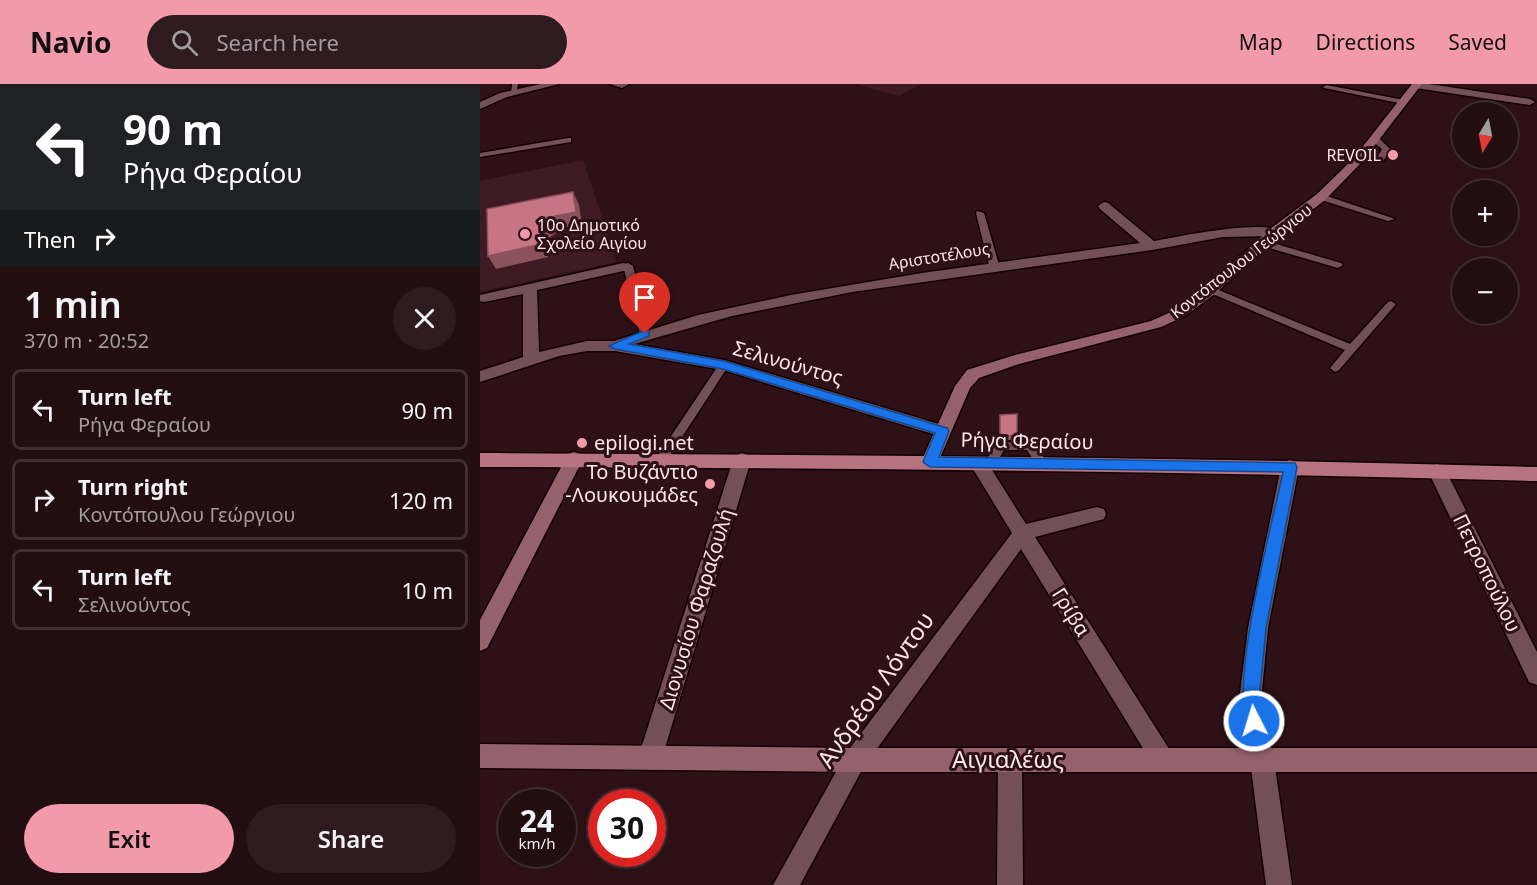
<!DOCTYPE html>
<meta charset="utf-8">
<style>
body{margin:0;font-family:"Noto Sans",sans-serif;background:#2e1b1f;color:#f1f3f6;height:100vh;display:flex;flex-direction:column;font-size:22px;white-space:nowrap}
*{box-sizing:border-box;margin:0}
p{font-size:20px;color:#a29c9f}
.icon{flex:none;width:33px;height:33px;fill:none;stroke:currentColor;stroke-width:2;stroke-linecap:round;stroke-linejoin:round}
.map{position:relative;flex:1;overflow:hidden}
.panel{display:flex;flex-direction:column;background:#220d11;width:480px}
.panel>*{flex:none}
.top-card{background:#202124;color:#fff;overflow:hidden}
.needle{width:39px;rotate:190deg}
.fabs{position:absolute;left:972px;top:18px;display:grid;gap:12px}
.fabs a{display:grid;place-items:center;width:66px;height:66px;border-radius:50%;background:#220d11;box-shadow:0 6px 24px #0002,0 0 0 2px #3f2d31;font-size:30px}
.speed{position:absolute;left:18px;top:705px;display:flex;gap:12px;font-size:30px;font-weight:700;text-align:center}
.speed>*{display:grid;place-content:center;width:78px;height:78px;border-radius:50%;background:#220d11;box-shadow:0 6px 24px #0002,0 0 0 2px #3f2d31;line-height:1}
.speed small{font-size:15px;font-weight:400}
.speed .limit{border:9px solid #d22;background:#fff;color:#111}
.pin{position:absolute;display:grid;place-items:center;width:51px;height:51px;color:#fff;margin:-62px -26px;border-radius:50% 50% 50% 0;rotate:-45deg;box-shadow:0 0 6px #0007}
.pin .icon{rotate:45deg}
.me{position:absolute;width:66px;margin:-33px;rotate:355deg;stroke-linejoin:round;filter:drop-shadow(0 0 4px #0008)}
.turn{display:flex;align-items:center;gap:21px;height:126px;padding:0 24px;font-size:27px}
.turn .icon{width:78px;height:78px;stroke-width:2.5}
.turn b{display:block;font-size:42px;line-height:51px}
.then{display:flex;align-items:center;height:57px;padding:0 24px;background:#0003;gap:12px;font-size:22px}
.round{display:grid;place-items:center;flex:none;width:63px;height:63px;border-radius:32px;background:#2e1b1f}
.summary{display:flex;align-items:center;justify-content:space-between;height:102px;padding:0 24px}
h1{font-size:36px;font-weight:600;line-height:45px}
.primary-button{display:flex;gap:12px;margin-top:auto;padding:12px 24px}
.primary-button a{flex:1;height:69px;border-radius:36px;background:#f39aaa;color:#111;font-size:24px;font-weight:600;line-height:69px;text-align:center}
.primary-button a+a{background:#2e1b1f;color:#f1f3f6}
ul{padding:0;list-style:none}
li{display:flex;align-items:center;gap:18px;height:81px;margin:0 12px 9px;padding:0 12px;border:3px solid #3f2d31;border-radius:9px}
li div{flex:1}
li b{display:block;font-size:22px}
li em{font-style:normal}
header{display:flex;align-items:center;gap:36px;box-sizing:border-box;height:84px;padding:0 30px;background:#f39aaa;color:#111}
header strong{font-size:28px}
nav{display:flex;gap:33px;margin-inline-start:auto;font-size:21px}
.search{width:420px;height:54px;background:#2e1b1f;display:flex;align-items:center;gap:15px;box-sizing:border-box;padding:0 21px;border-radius:33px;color:#a29c9f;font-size:22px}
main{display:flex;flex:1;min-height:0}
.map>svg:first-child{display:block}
.built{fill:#3e1b22}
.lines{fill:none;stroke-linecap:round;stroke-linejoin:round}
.lane-casing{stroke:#140004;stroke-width:3}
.street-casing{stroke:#140004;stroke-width:3}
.secondary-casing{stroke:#140004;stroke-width:3}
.primary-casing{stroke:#140004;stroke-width:3}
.lane{fill:#735056;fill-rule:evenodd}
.street{fill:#735056;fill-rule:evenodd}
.secondary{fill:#95626b;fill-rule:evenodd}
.primary{fill:#b7737f;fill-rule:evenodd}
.wall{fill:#ab6572}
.shaded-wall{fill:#8b525c}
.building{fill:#c77584;stroke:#8b525c;stroke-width:1.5}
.route{fill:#1a73e8;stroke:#114b97;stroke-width:1.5}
.poi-dot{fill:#f39aaa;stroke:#2e1117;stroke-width:2}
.labels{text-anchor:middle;stroke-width:6;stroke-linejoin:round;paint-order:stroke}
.far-poi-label{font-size:16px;fill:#fae5e8;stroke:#2e1117;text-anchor:end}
.far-street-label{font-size:16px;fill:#fae5e8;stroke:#2e1117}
.street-label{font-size:20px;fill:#fae5e8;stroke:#2e1117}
.poi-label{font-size:20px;fill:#fae5e8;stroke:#2e1117;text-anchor:start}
.near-street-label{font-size:24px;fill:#fae5e8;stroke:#2e1117}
</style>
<header>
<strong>Navio</strong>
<div class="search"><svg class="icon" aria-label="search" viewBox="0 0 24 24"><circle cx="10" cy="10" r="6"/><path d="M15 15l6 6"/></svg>Search here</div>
<nav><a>Map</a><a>Directions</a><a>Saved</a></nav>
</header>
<main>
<section class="panel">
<div class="top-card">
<div class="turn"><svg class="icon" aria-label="left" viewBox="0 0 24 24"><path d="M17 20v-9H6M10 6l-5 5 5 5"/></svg><div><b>90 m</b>Ρήγα Φεραίου</div></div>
<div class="then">Then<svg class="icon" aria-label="right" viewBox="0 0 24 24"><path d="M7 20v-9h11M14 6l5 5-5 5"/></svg></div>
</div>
<div class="summary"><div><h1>1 min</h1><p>370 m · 20:52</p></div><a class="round"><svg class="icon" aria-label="close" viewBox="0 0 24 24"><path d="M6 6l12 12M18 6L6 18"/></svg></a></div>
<ul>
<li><svg class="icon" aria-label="left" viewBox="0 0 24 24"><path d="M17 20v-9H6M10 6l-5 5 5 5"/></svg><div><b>Turn left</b><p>Ρήγα Φεραίου</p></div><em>90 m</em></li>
<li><svg class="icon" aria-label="right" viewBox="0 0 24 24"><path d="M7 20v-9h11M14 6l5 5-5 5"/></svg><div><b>Turn right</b><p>Κοντόπουλου Γεώργιου</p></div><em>120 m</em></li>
<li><svg class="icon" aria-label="left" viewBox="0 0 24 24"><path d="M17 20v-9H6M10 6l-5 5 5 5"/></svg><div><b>Turn left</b><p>Σελινούντος</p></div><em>10 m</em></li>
</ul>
<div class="primary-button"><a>Exit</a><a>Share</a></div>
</section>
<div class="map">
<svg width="1057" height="801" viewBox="0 0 1057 801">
<rect width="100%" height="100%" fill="#2e1117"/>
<!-- built -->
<path class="built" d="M376,0H441L419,12Z
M103,76L137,178L0,208V97Z"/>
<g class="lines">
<defs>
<path id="lane" d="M32,0H38L36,10L31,9Z
M130,0H149L142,4Z
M846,1L924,16L927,18L924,20L844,4L843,3Z
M892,53H898L910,65L904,76L874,79V75L898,72L902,65L892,57Z
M88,54H91V58L0,73V69Z
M838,111H844L915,135L908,137L838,115Z
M497,127L504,129L519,181L517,183H511L509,181L496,129Z
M782,156L861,179L863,181L858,184L779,161V157Z
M148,179L153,182L170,250L165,253L160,250L144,185L138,183Z
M731,203L870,260L908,218L911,217L916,220L859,286L855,288L850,284L865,266L728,208L726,206Z
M244,278L249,281L185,379H177L175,376L177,373L240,279Z
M521,358L554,359L568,380L562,384L558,383L547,366H524L514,383H506L504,380L517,359Z"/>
<path id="street" d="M61,0H79L27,13L0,25V18L20,9Z
M932,0H949L1050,15L1055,18L1050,21L936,4Z
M624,118L628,119L674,157C696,153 786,134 801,148L795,152L743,153L672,166L372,208L252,232L154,260L244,276L469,343L471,347L469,351L463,353L243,286L135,267H107L79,272L0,298V287L43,273V210L4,218L0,217V211L143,179L148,180L150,183L148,186L57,206L59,268L107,257H134L218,231L311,211L442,189L660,159L620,125L618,122Z
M262,369L268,371L271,376L182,674L178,682L170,686L162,682L158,674L253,376L256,371Z
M499,373L505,375L546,440L617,423L624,425L626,430L624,435L555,453L691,668L695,676L691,684L683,688L675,684L541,465L383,684L320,801H293L367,668L532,449L490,380L493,375Z
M810,376L816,378L819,383L788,544L781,617L794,676L812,801H786L770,676L759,617L768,544L801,383L804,378Z
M957,380L963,382L966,387L1057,568V601L1049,598L948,387L951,382Z
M530,664L538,668L542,676L543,801H517L518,676L522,668Z"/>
<path id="secondary" d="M932,0H942L881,79L845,116L800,151L736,209L705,232L681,243L539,280L499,294L490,304L456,383L450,385L444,383L441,378L475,302L487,286L535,271L671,237L695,226L726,203L790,145L837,110L873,75Z
M94,368L100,370L103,375L7,564L0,567V536L88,370Z
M0,660L375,664H1057V688H375L0,684Z"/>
<path id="primary" d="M0,369C352,371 705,373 1057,383V397C705,387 352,384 0,383Z"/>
</defs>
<!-- lane casing -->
<use href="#lane" class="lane-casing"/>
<!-- street casing -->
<use href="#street" class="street-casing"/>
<!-- secondary casing -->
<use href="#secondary" class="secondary-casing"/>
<!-- primary casing -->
<use href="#primary" class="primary-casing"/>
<!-- lane -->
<use href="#lane" class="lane"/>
<!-- street -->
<use href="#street" class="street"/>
<!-- secondary -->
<use href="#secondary" class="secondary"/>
<!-- primary -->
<use href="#primary" class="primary"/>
</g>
<!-- wall -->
<path class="wall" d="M537,330V356H520V331Z"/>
<!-- shaded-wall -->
<path class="shaded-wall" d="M93,108L99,121L102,141L82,145L66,156L68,173L16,185L8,172L59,143Z"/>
<!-- building -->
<path class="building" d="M93,108L96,128L75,132L59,143L61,160L8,172L7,125Z
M537,330V352L520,351V331Z"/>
<!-- route -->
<path class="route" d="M165,246L169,247V252L149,260L244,277L467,344L469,347L459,373L815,379L817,383L786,544L779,617L783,637L780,643L774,645L768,643C749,599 792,441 803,388L450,383L443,378L455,349L243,285L135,265L129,262Z"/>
<!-- markers -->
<g class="poi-dot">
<circle cx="913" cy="71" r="6"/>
<circle cx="45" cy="150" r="6"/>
<circle cx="102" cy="359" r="6"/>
<circle cx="230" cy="400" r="6"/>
</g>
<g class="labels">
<!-- far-poi labels -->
<g class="far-poi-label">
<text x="901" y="77">REVOIL</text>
<text x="57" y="147" text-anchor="start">10o Δημοτικό<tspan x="57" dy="18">Σχολείο Αιγίου</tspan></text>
</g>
<!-- far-street labels -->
<g class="far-street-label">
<text transform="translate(459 172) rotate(-9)" y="6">Αριστοτέλους</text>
<text transform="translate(761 177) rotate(-38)" y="6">Κοντόπουλου Γεώργιου</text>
</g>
<!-- street labels -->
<g class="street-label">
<text transform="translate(308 279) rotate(16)" y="7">Σελινούντος</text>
<text transform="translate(547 357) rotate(1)" y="7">Ρήγα Φεραίου</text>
<text transform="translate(1007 489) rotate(64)" y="7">Πετροπούλου</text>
<text transform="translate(216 525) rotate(-73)" y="7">Διονυσίου Φαραζουλή</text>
<text transform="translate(591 528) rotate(58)" y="7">Γρίβα</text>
</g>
<!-- poi labels -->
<g class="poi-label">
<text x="114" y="366">epilogi.net</text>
<text x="218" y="395" text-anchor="end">Το Βυζάντιο<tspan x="218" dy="23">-Λουκουμάδες</tspan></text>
</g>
<!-- near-street labels -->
<g class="near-street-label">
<text transform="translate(396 606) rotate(-55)" y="8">Ανδρέου Λόντου</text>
<text x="528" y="684">Αιγιαλέως</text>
</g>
</g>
</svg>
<div class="fabs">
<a><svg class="needle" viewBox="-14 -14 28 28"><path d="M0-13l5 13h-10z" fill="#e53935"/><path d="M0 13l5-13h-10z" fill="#a29c9f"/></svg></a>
<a>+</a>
<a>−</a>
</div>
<div class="speed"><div>24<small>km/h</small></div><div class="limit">30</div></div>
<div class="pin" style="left:165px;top:250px;background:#d93025"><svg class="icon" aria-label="arrive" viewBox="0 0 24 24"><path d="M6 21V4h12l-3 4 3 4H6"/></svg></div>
<svg class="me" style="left:774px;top:637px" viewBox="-20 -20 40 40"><circle r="17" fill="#1a73e8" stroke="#fff" stroke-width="3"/><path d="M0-11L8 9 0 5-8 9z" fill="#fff"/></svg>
</div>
</main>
